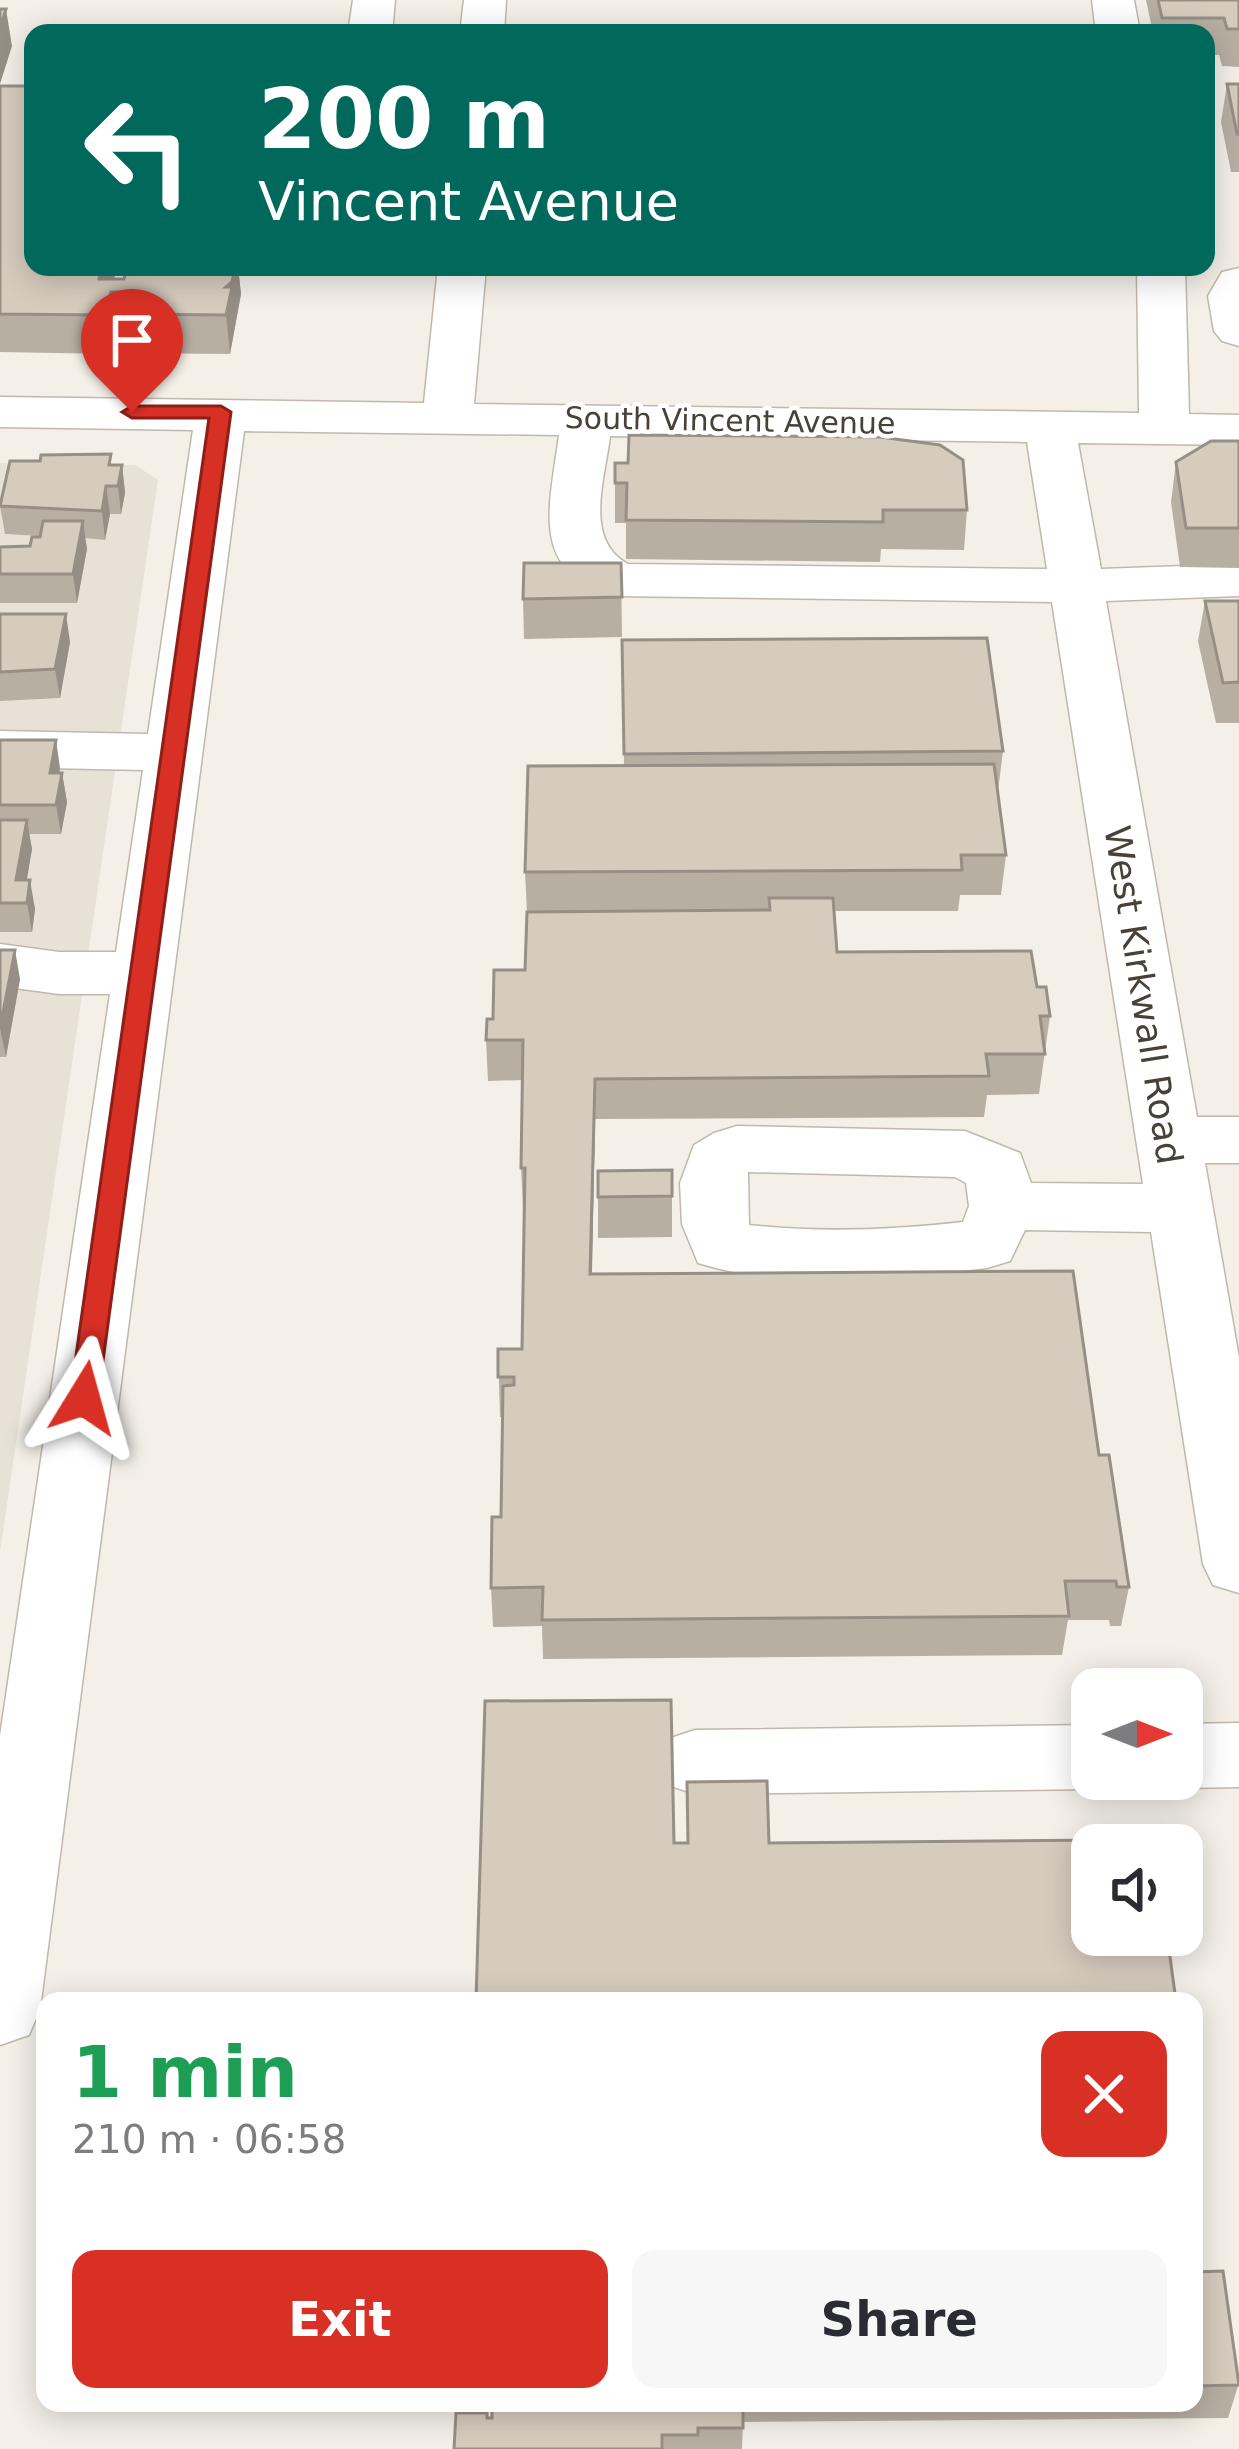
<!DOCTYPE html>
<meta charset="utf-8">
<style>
body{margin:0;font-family:"DejaVu Sans",sans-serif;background:#f7f7f7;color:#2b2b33;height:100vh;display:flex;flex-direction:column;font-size:45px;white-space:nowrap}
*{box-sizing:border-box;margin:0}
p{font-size:39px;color:#7c7c81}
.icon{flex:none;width:66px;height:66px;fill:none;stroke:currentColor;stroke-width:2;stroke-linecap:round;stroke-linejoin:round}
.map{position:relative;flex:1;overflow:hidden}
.drawer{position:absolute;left:36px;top:1992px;width:1167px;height:420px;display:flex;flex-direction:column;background:#fff;border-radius:24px;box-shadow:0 6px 30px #0003}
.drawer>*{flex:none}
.hud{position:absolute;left:24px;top:24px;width:1191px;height:252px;border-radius:24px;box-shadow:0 6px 30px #0003;background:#00695c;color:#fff;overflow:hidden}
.needle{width:78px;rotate:90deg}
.buttons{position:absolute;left:1071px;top:1668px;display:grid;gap:24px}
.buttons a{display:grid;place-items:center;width:132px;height:132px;border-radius:24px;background:#fff;box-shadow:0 6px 30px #0003;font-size:60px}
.pin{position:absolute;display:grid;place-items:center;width:102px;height:102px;color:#fff;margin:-123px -51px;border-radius:50% 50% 50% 0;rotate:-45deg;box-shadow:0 0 12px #0007}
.pin .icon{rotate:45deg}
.me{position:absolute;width:132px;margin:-66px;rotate:8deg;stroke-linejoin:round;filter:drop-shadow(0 0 9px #0008)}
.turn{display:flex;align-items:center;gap:42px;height:252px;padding:0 36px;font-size:54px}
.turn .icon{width:156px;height:156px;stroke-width:2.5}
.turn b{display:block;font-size:84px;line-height:102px}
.round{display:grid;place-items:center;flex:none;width:126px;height:126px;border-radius:24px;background:#f7f7f7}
.overview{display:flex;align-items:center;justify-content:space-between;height:204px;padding:0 36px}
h1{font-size:72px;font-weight:600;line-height:90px;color:#1e9e55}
.primary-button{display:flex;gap:24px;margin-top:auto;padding:24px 36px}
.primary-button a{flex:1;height:138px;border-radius:24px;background:#d93025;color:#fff;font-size:48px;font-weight:600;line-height:138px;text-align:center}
.primary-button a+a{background:#f7f7f7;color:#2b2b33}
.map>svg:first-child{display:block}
.residential{fill:#e8e2d6}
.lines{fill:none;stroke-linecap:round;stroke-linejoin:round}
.minor-casing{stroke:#c0b8ab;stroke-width:3}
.minor{fill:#fff;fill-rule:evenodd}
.wall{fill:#b8afa3;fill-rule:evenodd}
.shaded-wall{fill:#968f85}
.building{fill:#d6ccbe;stroke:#968f85;stroke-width:3}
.route{fill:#d93025;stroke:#8d1f18;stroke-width:3}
.labels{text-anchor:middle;stroke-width:9;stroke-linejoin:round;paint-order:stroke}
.far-street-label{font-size:30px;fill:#484137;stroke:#fff}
.street-label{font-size:36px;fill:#484137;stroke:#fff}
</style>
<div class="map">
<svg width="1239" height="2449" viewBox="0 0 1239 2449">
<rect width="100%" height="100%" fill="#f4f0e8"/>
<!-- residential -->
<path class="residential" d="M0,463L135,465L158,480L0,1552Z"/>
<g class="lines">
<defs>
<path id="minor" d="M353,0H395L392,33H348Z
M464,0H506L504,33H460Z
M1092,0H1134L1140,33H1096Z
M438,267H486L474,404L1139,413L1137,267H1185L1189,414L1239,415V445L1078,443L1101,569L1239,564V596L1106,601L1197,1117H1239V1163H1205L1239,1358V1593L1213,1585L1203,1564L1151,1232L1025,1230L1010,1261L987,1268C893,1279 789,1291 698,1263L682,1224L680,1183L694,1145L714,1133L737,1126L965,1131L1020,1153L1031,1183L1143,1184L1052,602L617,596C527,574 550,506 559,435L244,431L40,2009L29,2035L0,2045V1736L110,994H59L0,986V944L59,952H116L143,770L0,767V731L148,734L193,430L0,427V397L424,403ZM610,436L1027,442L1047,569L628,564C583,540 605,479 610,436ZM748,1172L955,1177L966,1183L969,1206L963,1222C892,1230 820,1233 749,1225Z
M1239,268V346L1222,341L1214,331L1208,296L1222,272Z
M1239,1723V1787L1182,1788L1156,1779H1182V1724Z
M1092,1725V1779H1119L1092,1789L695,1794L668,1785L657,1762L668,1739L695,1730Z"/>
</defs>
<!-- minor casing -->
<use href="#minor" class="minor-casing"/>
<!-- minor -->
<use href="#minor" class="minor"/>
</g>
<!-- wall -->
<path class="wall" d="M1146,0H1239V67L1222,66L1219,55H1206V33H1153Z
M1227,84H1239V172H1231L1221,122Z
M0,86L33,267H238L241,294L230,354L122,353L119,331H116L110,354L0,352ZM116,270H126L124,279H114Z
M1239,441V568L1180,567L1171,502L1176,462Z
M615,463L967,510L964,550L881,549L880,562L626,559V523H615Z
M112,465H122L125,493L121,514H110L105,540L85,538L87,549L77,603H0V574L40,536L5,534L0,506Z
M621,563L622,637L524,639L523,599Z
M1205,601H1239V723H1216L1198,641Z
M0,614L70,642L60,698L0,701Z
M622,640L1003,751L998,791L1006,855L1001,895H960L958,911H834L837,952L1037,987L1050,1016L1039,1094L987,1095L984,1117L595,1119L592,1274L1099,1455L1129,1587L1121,1626H1110L1109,1620H1068L1062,1655L543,1659L542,1626L493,1627L491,1588L501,1517L502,1417H500L498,1349H522L524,1208H523L521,1168L523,1080L488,1081L486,1040L493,1019L525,970L527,913L525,872L624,765Z
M0,740L60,768V773H62L67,802L61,834H29L32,849L26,880L35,909L32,932H0Z
M0,950L20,979L6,1057H0Z
M672,1170V1237L598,1238V1171Z
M1194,2272L1239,2383L1228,2418L743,2422L742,2449H454L487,2418H492V2412H455L454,2403H1194Z"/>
<!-- shaded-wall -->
<path class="shaded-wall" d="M6,9L12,46L0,84V29Z
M102,267H116V270L106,313L111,292L116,331L110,354L99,279Z
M233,267H238L241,294L230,354L226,315V287Z
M122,465L125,493L121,514L118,486Z
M106,486L110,514L105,540L102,511Z
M83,521L87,549L77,603L73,574Z
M66,614L70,642L60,698L55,669Z
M56,740L60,768L55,802L50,773Z
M62,773L67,802L61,834L56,805Z
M27,820L32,849L23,903L16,880Z
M30,880L35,909L32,932L27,903Z
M15,950L20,979L6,1057L0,1028Z
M595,1079V1119L591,1315L590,1274Z"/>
<!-- building -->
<path class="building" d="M1158,0H1239V29H1227L1224,18H1162Z
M0,9H6L0,29Z
M1227,84H1239V134H1237Z
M0,86H33V267H102L99,279H124L127,267H235L232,282L226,287H232L226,315L117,314L122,292H111L105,315L0,314Z
M629,435L880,437L940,445L963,460L967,510H883V522L626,520L627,483H615V463H628Z
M1211,441H1239V528H1186L1176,462Z
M111,454L109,465H122L118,486H106L102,511L0,506L10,461H40L41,455Z
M43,521H83L73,574H0V547L30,546L32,537H40Z
M524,563H621L622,597L523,599Z
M1205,601H1239V682L1223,683Z
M0,614H66L55,669L0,672Z
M987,638L1003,751L624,754L622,640Z
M0,740H56L50,773H62L56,805H0Z
M994,764L1006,855H961L962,870L525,872L528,766Z
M0,820H27L16,880H30L27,903H0Z
M769,898H833L837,952L1031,951L1037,987H1046L1050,1016H1040L1045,1054H986L989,1076L595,1079L590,1274L1073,1271L1099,1455H1109L1129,1587H1117L1116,1581H1065L1069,1616L542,1620L543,1587L491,1588L492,1517H501L503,1386L514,1385V1377H498V1349H522L525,1168H521L523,1040H486L487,1019H493L494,970H525L527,912L770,910Z
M0,950H15L0,1028Z
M672,1170V1196L598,1197V1171Z
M671,1700L674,1843H688L687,1782L767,1781L769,1843L1102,1840L1099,1827H1167L1170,1845H1092V1935H1167L1176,2001H476L485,1701Z
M1223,2271L1239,2385L1194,2386V2272Z
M743,2403V2428H698V2435H662V2449H454L456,2413H487V2418H492V2404Z"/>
<!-- route -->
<path class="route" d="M221,406L231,412L98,1398L94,1406H74L70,1398L209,418H132L122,412L132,406Z"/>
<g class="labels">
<!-- far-street labels -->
<g class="far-street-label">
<text transform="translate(730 421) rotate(1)" y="10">South Vincent Avenue</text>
</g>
<!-- street labels -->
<g class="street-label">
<text transform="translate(1144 995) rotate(81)" y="13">West Kirkwall Road</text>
</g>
</g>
</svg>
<div class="buttons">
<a><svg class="needle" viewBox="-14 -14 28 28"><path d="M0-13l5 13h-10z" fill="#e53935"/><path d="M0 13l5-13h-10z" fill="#7c7c81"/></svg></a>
<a><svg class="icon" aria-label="sound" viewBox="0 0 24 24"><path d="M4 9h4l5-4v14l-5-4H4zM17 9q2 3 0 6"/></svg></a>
</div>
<div class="pin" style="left:132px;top:412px;background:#d93025"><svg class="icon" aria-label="arrive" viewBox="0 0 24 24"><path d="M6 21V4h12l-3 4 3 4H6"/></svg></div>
<svg class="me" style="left:84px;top:1398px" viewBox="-20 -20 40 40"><path d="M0-17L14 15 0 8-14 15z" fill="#d93025" stroke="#fff" stroke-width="4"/></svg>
<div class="hud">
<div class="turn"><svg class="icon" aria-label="left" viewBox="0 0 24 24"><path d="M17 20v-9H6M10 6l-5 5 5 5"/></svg><div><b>200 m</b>Vincent Avenue</div></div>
</div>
<section class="drawer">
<div class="overview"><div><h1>1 min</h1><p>210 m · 06:58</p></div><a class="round" style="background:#d93025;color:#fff"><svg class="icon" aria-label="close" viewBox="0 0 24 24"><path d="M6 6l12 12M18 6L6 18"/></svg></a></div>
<div class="primary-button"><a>Exit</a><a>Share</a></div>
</section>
</div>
